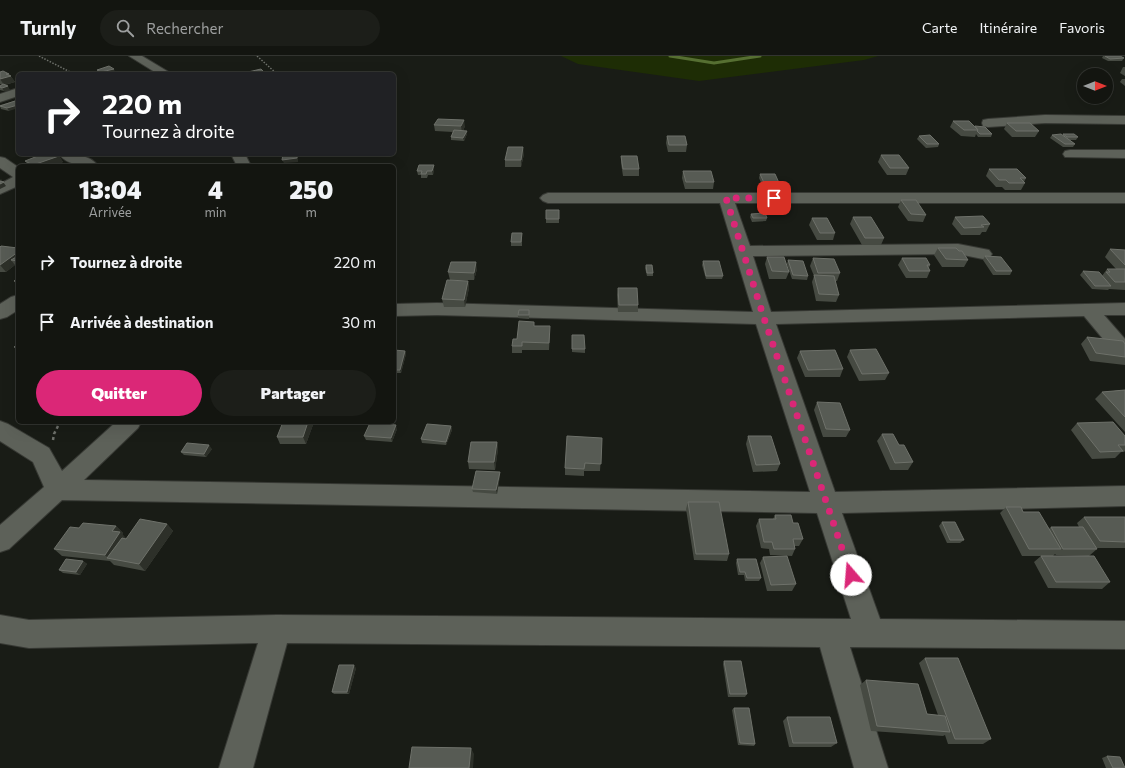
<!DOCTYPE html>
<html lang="fr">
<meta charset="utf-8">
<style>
body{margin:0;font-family:Commissioner,sans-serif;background:#1c1e19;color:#f1f3f6;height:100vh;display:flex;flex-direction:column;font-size:15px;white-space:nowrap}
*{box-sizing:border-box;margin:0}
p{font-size:13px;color:#9d9f9f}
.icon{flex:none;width:22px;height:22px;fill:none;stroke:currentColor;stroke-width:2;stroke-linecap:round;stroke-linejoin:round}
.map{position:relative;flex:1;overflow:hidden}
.panel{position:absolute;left:16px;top:108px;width:380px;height:260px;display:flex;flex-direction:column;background:#131510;border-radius:6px;box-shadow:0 4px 16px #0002,0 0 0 1px #323430}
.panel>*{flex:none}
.banner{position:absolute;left:16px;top:16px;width:380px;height:84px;border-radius:6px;box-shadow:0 4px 16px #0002,0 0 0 1px #323430;background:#202124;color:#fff;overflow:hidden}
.needle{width:26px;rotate:90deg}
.controls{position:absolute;left:1077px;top:12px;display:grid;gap:8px}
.controls a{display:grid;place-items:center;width:36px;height:36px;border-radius:50%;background:#131510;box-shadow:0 4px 16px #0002,0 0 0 1px #323430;font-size:20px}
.pin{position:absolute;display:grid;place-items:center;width:34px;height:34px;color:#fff;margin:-17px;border-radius:8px;box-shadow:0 2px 6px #0006}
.me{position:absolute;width:44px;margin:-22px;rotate:342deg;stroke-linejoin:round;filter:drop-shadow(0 0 3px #0008)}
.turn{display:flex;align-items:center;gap:14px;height:84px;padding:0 20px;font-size:18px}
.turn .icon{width:52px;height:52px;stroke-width:2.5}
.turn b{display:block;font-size:28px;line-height:34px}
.eta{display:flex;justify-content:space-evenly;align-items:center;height:68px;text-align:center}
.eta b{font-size:24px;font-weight:800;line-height:28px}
.action{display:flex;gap:8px;margin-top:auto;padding:8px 20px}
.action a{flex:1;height:46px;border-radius:24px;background:#db2777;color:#fff;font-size:16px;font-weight:800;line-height:46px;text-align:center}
.action a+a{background:#1c1e19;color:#f1f3f6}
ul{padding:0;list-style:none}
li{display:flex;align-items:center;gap:12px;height:60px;padding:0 20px}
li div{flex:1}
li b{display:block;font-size:15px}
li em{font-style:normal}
header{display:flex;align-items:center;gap:24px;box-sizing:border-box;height:56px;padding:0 20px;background:#131510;border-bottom:1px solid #323430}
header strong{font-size:19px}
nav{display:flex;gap:22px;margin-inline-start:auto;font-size:14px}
.search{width:280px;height:36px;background:#1c1e19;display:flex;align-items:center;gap:10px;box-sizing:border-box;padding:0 14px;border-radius:22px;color:#9d9f9f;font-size:15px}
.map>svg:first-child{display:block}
.green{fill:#1e2d05}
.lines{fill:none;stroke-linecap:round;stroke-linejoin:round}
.stream{stroke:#566f32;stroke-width:3}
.minor-casing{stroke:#373934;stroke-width:2}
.path-far1{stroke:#6e716b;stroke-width:1.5;stroke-dasharray:1.5 1.5;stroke-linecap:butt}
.path{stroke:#6e716b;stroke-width:2.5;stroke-dasharray:3 3;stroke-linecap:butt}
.minor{fill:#5d6159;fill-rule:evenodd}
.wall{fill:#464a42}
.shaded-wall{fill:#2d3029}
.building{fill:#575b54;stroke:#6e716a}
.route{stroke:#db2777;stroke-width:7;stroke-dasharray:0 12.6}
</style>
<header>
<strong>Turnly</strong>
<div class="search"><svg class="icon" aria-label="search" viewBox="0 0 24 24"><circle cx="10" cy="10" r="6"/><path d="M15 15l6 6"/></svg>Rechercher</div>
<nav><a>Carte</a><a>Itinéraire</a><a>Favoris</a></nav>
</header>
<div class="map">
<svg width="1125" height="712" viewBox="0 0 1125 712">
<rect width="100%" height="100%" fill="#191c16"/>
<!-- green -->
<path class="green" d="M561,0H878L864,4L699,25L578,8Z"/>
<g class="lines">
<!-- stream -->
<path class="stream" d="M670,0L714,7L760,0"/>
<defs>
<path id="minor" d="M129,0H142L172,18H158Z
M18,32V40L0,46V38Z
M1045,59L1125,60V68L1045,67L988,71L983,70L982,67L983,64L988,63Z
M1070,94H1125V102L1065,101L1063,98L1065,95Z
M59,98C72,98 90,98 98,110C85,110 67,110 59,98Z
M231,98H245L251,110H237Z
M0,101L5,102L18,111V130L0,138V128L13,121L0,112Z
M548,137H1125V147H735L750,190L958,188L989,194L992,198L989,202L983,203L958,198L753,200L771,256L1125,247V259H1104L1125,283V303L1118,301L1084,260L776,268L835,436L1125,430V450L842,457L880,563L1125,565V593L850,591L888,712H854L820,591L287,587L253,712H219L258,587L29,592L0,587V559L29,564L277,559L851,563L817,457L62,444L9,493L0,496V469L44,431L33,406L0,385V365L8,368L49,392L62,415L116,366H141L138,372L84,424L810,436L756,268L437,259L394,260V248L437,247L753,256L720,147H548L543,145L540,142L543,139Z
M18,239V254L7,261L0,263V248L11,241Z"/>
</defs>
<!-- minor casing -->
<use href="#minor" class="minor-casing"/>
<!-- path-far1 -->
<path class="path-far1" d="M39,0L74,18
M257,0L277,18"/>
<!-- path -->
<path class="path" d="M53,384L54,378L60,366"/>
<!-- minor -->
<use href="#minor" class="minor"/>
</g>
<!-- wall -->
<path class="wall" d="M1103,0H1105L1124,2L1122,5H1108L1102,2Z
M1123,11H1125V20L1120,17Z
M97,14L115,16L107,18H101L98,17Z
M0,16L9,18L15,26L5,29L10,34L4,35L0,34V30L3,29L0,28Z
M1122,23H1125V30L1120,26Z
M18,44L9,55L1,53L0,50V49Z
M953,65L975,70L992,78L991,81H978L976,78L975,81L961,80L950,71Z
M1007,67L1039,75L1035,81H1012L1004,73Z
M434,69L465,70L463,75H467V78L464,85L451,84V81L453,76L435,75Z
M1063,78L1078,81L1076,84H1070L1075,88L1073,91H1063L1050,82L1052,79H1063Z
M667,80L687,89L686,96H668L666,87Z
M919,80L939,88L938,91L926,92L917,83Z
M524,98L521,111H505V104Z
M881,99L909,112L906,119H887L878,106Z
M59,100L63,106L53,110H29L25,105Z
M621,100L639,113V120H623L621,107Z
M434,113L433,119H428L427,122H421V119H418L417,115Z
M989,113L1026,122L1024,126L1025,127L1021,134H1005L1002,131H996L986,120Z
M683,115L714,126L713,133H685L682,122Z
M760,118L780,129L779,133H764L759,122Z
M901,144L926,159L923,166L908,165L898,151Z
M559,154V167H546V163Z
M751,158L767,162L766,165L752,166L750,161Z
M853,161L884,182L881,189H862L850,168Z
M955,161L990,168L986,176H982L980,179H961L952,168Z
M812,162L835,177L833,184H817L809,169Z
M522,177V190H511V186Z
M0,191L18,192V211H17L15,209L6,216H0Z
M938,192L959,195L968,204L964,211H942L934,199Z
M1110,193L1125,194V234L1109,233L1108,234L1092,233L1080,219L1083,215L1102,220L1107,213H1116L1105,201Z
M985,200L1012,215L1010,219H993L983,204Z
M767,201L789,216L786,223H769L765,208Z
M813,202L840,217L837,225H835L839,239L836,246L816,245L812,226L814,220L810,210Z
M902,202L930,209L929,212L930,215L927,222H906L898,209Z
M788,204L808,220L807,224L792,223L787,208Z
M703,205L723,220L722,223H706L702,209Z
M646,209L653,217V220H647L645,212Z
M477,213L474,224H450L448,216Z
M18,222V229H17L14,225Z
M468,225L469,232L465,251H444L442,243Z
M618,232L638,249V256H618L617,239Z
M529,254V263L518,262V259Z
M534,266V270L550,277L549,294H522V297H512V290L517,283Z
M572,279L585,293V297L572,296Z
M1087,281L1125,288V309L1090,305L1081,288Z
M18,288V295L14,291Z
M394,294L405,295L406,298L401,317H394Z
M850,294L889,317L885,324L859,325L847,301Z
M800,295L843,313L840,321H805L797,302Z
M1125,334V376L1095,343L1102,336Z
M817,346L850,374L846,381H823L814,354Z
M90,366H104L101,369Z
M314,366L306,388H280L277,381Z
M1077,367L1125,380V395L1124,396H1121L1115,402L1092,403L1071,374Z
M451,370L452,374L446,389L422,387L421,383Z
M397,373L392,386L366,384L364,380Z
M882,378L899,389L913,406L908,414H890L877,385Z
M748,380L780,408L777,415L753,416L746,388Z
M602,382L600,415H584V420L565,419V412Z
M497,386L498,393L495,414L469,413L468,406Z
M212,393L206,401L184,399L181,396Z
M500,416V419L497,438L473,436L472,433Z
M688,446L729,498L727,505L694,504L686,453Z
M1006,451L1023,456L1049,473L1051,471H1079L1077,467L1084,461H1125V492H1096L1097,493L1089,500L1056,499L1055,498L1053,500H1022L1000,457Z
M775,459L793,467L803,483L799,490H795V493L792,500L770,499L769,493L761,492L756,470L759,463H773Z
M942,466L964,484L960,487H947L939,470Z
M167,468L173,475L145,515L114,509L110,505L62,500L54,493L79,472L116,470L123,477L122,478L126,483Z
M1041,500L1110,526L1102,533L1048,532L1034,506Z
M763,501L796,528L792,535H767L760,507Z
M737,503L761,522L759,525H745L744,519H738L736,507Z
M83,505L87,508L80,519L63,517L59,514Z
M925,602L991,683L983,688H948L945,679L943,680L871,675L860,629L866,624L927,658L938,659L919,607Z
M724,605L747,638L745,641H728L723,608Z
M356,612L349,638H334L332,636Z
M734,652L755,688L754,690L738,689L732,654Z
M787,661L837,687L831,691H789L783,665Z
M1107,700L1125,712H1106L1102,702Z"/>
<!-- shaded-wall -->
<path class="shaded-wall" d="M114,13L115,16L107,18H102L101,16Z
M6,18H9L15,26L4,29L0,23Z
M8,30L10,34L4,35L2,32Z
M18,49V52L9,55L7,52Z
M464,64L465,70L462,77L461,70Z
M467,75V78L464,85L463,82Z
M523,91L524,98L521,111V104Z
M297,98H298V106L284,107L282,104Z
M59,100L63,106L53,110H33V109Z
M434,109V113L433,119L432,115Z
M1,123L6,130L0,133V124Z
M18,196V205L11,204L15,209L6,216L0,209Z
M476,206L477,213L474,224V217Z
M468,225L469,232L465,251L464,244Z
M405,295L406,298L401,317L400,314Z
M98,366H104L101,369Z
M308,366H314L306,388L303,381Z
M396,369L397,373L392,386L391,382Z
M451,370L452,374L446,389V386Z
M497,386L498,393L495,414L494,406Z
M209,389L212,393L206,401L204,398Z
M500,416V419L497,438L496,434Z
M167,468L173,475L145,515L139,508Z
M116,470L123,477L122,478L127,483L109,503L105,499L112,475Z
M83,505L87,508L80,519L76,516Z
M354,609L356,612L349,638L347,636Z
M471,692L474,698L473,712H469Z"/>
<!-- building -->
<path class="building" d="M1105,0H1120L1124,2L1110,3Z
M109,10L114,13L101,16L97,14Z
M261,13L264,16L268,18H251L248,16Z
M3,15L9,18H6L11,20L0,23V16Z
M145,17L147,18H140Z
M3,28L8,30L2,32L0,31V30Z
M18,44V49L7,52L0,50Z
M438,63L464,64L461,70L434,69Z
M953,65H969L978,74H964Z
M1007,67H1030L1039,75H1016Z
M975,70L985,71L992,78H980L977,75L978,74Z
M454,74L467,75L463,82L451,81Z
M1061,78L1075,88H1065L1052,79Z
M1063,78H1074L1078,81H1067Z
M930,79L939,88H927L919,80Z
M667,80H685L687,89H669Z
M508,91H523L521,104H505Z
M43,98H57L59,100L33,109L25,105Z
M283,98H297V102L282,104Z
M881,99H899L909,112H890Z
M621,100H637L639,113H623Z
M419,109H434L432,115H427L426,118H421L422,115H417Z
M989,113H1017L1026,122H1020L1025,127H1009L1006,124H999Z
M683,115H711L714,126H686Z
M760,118H775L780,129H765Z
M0,125L4,126L0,128Z
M901,144H916L926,159L911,158Z
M546,154H559V163H546Z
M765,157L767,162H753L751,158Z
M983,160L990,168L981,169L984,171L964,172L955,161Z
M853,161H871L884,182H865Z
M812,162H827L835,177H820Z
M512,177H522L521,186H511Z
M1,190L18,192V196L0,209V191Z
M938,192H956L959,195H962L968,204L946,203Z
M1110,193L1125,194V209Z
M18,200V205L11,204Z
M985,200L1001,201L1012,215H996Z
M767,201H784L789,216L772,215Z
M813,202L834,203L840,217H818Z
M902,202H926L930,209H927L930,215H909Z
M788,204L803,205L808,220L793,219Z
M703,205H719L723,220H706Z
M451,206H476L474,217L448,216Z
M646,209H652L653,217H647Z
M1107,213H1125V226H1115L1106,216H1110Z
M1083,215L1099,216L1111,230H1095Z
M814,219L834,220L839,239L819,238Z
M18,222V226L14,225Z
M447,224L468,225L464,244L442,243Z
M618,232H637L638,249H619Z
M519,254H529V259H518Z
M519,265L534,266V270H550L549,287L522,286V290H512L513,283H517Z
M572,279H584L585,293H572Z
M1087,281L1123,285L1125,288V301L1096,297Z
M18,288V292L14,291Z
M876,293L889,317L862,318L850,294Z
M394,294L405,295L400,314H394Z
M835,294L843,313L808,314L800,295Z
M1125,334V361L1102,336Z
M817,346L840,347L850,374L826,373Z
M283,366H308L303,381H277Z
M1113,366L1125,380V389H1118L1123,395L1100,396L1077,367Z
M370,367L396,369L391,382L364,380Z
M427,368L451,370L446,386L421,383Z
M882,378H893L899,389H904L913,406L895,407Z
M567,380L602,382L601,408L585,407L584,413L565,412Z
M748,380H771L780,408L756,409Z
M471,386H497L494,406H468Z
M187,387L209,389L204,398L181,396Z
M476,415L500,416L496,434L472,433Z
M688,446H719L729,498H696Z
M1006,451H1021L1023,456H1039L1061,493H1029Z
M775,459H791L793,467H798L803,483H793L795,493H774L772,486H764L759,463H776Z
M1084,461H1125V486L1100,485Z
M140,463L167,468L139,508L107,502L122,482L126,483Z
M942,466H955L964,484H950Z
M83,467L116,470L112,475L120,476L105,499L54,493L70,471L79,472Z
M1051,471H1083L1097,493H1063Z
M787,500L796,528L771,529L763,501Z
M1041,500H1094L1110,526H1056Z
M66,503L83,505L76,516L59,514Z
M737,503H756L761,522H747L745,516H740Z
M925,602H958L991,683H955Z
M724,605H741L747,638H730Z
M339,609H354L347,636H332Z
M866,624L918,628L927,658L945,660L950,676L877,670Z
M734,652H749L755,688L740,687Z
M787,661H830L837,687H793Z
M412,691L471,692L469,712H409Z
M1107,700L1120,701L1125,712H1113Z"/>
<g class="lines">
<!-- route -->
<path class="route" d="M774,142H726L764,262L851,519"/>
</g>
</svg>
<div class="controls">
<a><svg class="needle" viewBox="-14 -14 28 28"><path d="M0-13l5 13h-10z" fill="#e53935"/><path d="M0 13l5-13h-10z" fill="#9d9f9f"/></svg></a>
</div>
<div class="pin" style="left:774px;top:142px;background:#d93025"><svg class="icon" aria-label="arrive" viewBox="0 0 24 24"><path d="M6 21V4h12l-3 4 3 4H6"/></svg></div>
<svg class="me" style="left:851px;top:519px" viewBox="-20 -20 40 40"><circle r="19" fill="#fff"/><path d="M0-13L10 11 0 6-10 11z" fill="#db2777"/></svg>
<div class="banner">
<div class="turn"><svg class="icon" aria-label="right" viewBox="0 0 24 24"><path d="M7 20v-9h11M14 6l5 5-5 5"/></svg><div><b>220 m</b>Tournez à droite</div></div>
</div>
<section class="panel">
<div class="eta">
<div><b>13:04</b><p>Arrivée</p></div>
<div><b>4</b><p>min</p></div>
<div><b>250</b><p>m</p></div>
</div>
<ul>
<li><svg class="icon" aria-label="right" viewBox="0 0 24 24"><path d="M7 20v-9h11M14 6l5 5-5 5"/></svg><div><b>Tournez à droite</b></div><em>220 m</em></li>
<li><svg class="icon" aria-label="arrive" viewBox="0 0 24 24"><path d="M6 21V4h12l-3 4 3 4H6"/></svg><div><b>Arrivée à destination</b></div><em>30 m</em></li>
</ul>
<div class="action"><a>Quitter</a><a>Partager</a></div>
</section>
</div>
